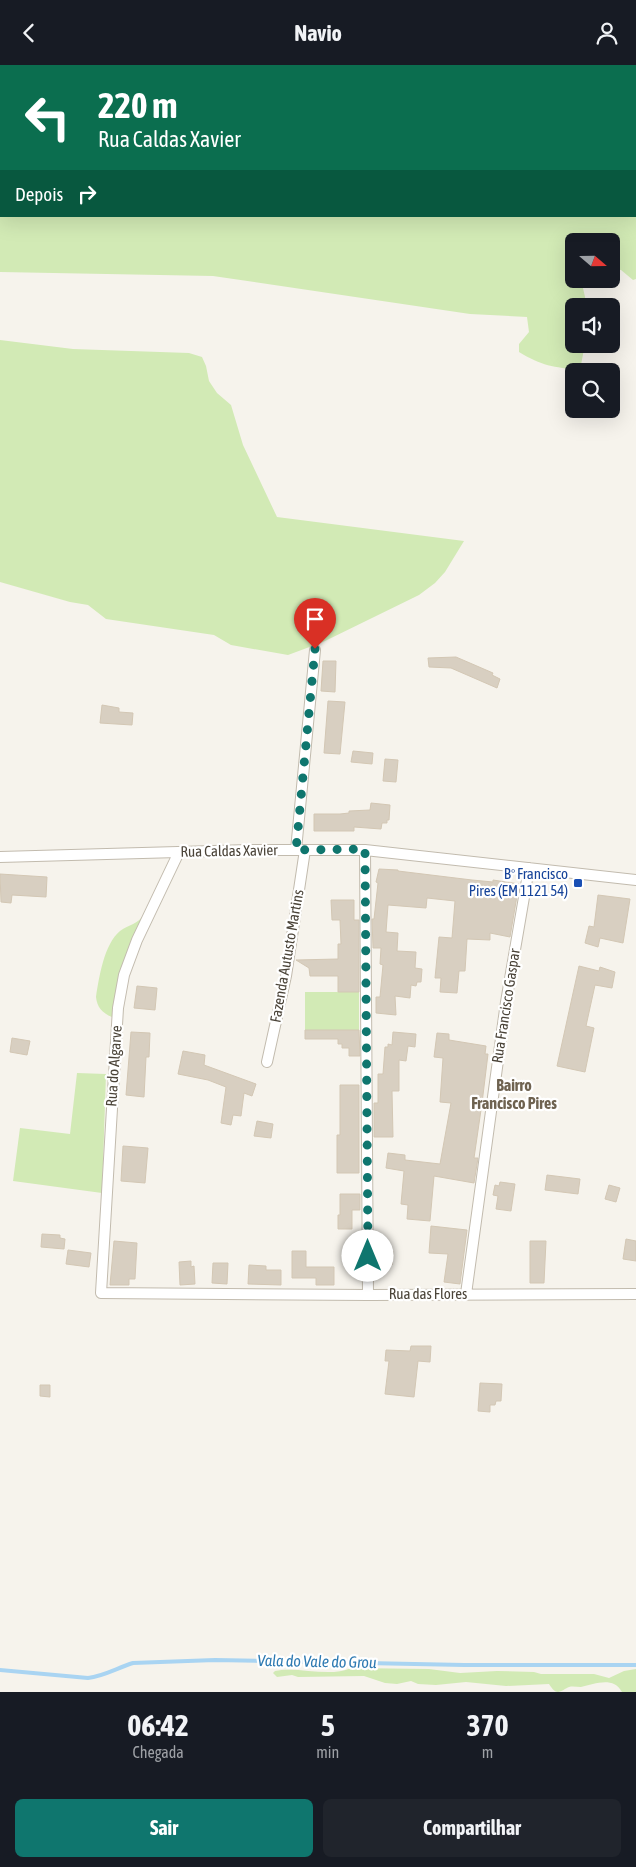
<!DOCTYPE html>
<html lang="pt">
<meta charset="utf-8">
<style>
body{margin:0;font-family:"Asap Condensed",sans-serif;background:#20242c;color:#f1f3f6;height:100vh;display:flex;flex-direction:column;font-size:19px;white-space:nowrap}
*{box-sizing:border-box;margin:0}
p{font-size:16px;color:#9ea1a6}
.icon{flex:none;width:28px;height:28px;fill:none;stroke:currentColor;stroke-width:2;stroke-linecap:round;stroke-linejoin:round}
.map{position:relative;height:1627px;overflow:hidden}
.details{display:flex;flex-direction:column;background:#171b24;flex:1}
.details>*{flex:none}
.guide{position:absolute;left:0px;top:0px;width:636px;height:152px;box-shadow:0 5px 20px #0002;background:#0b6e4f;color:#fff;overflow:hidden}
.needle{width:32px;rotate:110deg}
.tools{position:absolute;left:565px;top:168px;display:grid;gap:10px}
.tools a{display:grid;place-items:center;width:55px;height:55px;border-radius:8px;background:#171b24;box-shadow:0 5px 20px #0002;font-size:25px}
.pin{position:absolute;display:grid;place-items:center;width:42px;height:42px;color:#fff;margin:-51px -21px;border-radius:50% 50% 50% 0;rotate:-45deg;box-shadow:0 0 5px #0007}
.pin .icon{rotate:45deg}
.me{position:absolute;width:55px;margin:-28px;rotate:0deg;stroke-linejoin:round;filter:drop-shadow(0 0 4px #0008)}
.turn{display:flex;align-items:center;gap:18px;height:105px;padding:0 15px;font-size:22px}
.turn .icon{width:65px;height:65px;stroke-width:2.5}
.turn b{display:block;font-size:35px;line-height:42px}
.then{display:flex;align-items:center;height:48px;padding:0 15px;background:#0003;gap:10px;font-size:19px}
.eta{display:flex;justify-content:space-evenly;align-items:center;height:85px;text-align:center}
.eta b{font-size:30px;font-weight:700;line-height:35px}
.primary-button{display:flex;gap:10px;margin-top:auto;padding:10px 15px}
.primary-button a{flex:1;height:58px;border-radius:8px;background:#0f766e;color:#fff;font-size:20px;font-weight:700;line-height:58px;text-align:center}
.primary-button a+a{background:#20242c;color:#f1f3f6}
header{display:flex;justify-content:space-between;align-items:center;height:65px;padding:0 15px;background:#171b24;font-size:22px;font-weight:700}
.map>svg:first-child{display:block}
.green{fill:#d2eab5;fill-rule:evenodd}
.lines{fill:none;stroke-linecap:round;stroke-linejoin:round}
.stream{stroke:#a9d4f2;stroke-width:4}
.building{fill:#d8cfc1;stroke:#d3c7b4}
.minor-casing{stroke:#c2bbae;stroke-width:12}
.minor{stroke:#fff;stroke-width:10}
.route{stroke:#0f766e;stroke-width:9;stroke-dasharray:0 16.2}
.transit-dot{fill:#1a4fb4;stroke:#fff;stroke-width:2}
.labels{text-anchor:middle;stroke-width:4.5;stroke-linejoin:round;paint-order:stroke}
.street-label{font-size:15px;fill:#4b4439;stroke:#fff}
.transit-label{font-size:15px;fill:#164399;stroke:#fff;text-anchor:end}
.neighbourhood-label{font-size:16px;font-weight:bold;fill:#6e6250;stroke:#fff}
.water-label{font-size:16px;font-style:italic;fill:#2e7ab2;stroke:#fff}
</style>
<header><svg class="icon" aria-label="back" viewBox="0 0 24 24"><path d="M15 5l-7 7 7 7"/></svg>Navio<svg class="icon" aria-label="person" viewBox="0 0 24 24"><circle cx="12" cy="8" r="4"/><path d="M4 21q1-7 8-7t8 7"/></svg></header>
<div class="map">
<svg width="636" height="1627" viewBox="0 0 636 1627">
<rect width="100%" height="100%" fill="#f6f3ec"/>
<!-- green -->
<path class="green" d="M0,0H636V214L633,215L621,205L611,204V176H574V214H581L587,241H574V279H585L580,305C553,302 542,301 519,287V279L529,267L527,252L470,249L213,211L0,207ZM635,1V151H1V1Z
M0,275L73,284L189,288L202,292L206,301L209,316L217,328L231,340L243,380L277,452L464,476L445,507L435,518L419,530L323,577L288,590L231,580L214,570L106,554L88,540L70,537L0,517Z
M144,849L132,875L119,911L112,952C102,948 97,942 96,932C99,913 104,879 120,866C129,859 138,860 144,849Z
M305,927H359V965H305Z
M77,1008L106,1009L102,1128L13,1116L20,1063L70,1069Z
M351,1603L429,1604L460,1608L497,1606L534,1607L541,1609H594L609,1613L624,1606L636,1604V1627H622C613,1611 595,1619 581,1622C577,1622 573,1621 569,1622C566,1623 561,1627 558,1627C554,1627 551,1622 549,1619L506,1621L466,1617L436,1620L418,1619L411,1616L397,1619L385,1618L364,1611L298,1612L292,1610L277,1612L273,1608L275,1606C298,1601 329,1613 351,1603Z"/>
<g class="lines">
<!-- stream -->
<path class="stream" d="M0,1605L88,1613C104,1611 117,1603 133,1598L215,1595L464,1600H636"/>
</g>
<!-- building -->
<path class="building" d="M456,592L493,608L492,610L500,614L497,623L451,603L429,602L428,593Z
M323,596H336L335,627L321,626Z
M328,636L345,637L340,689L324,688Z
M102,640L119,643V647L133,648L132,660L100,658Z
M353,686L373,688L372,699L351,697Z
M385,694L398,695L396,717L383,716Z
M371,738L390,740L389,755H387V758H382L381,764L354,762V766H314V749H340L349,748V746L370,745Z
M379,804L398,805V806L472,815L493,817V815L519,819L510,872L490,868V875L467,874L465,906H459L457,928L440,927L441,913H435L439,872L452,873L455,836L427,833L426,843L388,840L386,867L398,868L397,886L416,887L415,903L422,904L421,917H417L416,921L411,920L410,933L395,931L396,950L376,948V932H380L383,900L380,899L381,883H373L372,854H374L378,818L376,817Z
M0,809L47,812L46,832L12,830L11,838L1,837Z
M598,830L630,834L623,878L600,873L598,882L585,878L589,861L594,862Z
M331,835H354V855H359V927H338V911H310L309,903L296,895L338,894V879H341L340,855H332Z
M579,901L599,906L600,902L615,907L612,923L595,920L586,961L594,963L585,1007L557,1001Z
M137,921L157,923L155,945L134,943Z
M305,965H359L360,991H349V983H342V979H338V974H305Z
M131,967L150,968L149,992H146L144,1032L126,1030Z
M393,967L416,969L415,982L408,981L406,996L399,995V1026H392L393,1072H374V1038H378V1009H383L385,982H388V979L392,980Z
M437,968L449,969V975L486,981L485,989H488L482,1038L474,1093H478L474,1118L434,1111L430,1156L407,1154L408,1140L401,1139L404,1106L386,1103L388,1088L405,1090V1095L440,1099L451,1038L440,1037L443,993L434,992Z
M12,973L30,976L27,990L10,987Z
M183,986L205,990L204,1000L256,1019L252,1031L244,1028L241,1051L233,1050L231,1060L221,1058L226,1022L208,1015L178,1009Z
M340,1020H359V1108H337V1070H340Z
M257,1056L273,1059L271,1073L254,1071Z
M123,1081L148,1083L145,1118L121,1116Z
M547,1110L580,1114L578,1129L545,1125Z
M500,1117L515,1119L511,1146L496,1144L498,1131L493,1130L495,1120L499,1121Z
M609,1120L620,1123L616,1137L605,1134Z
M340,1129H360V1145H352V1164H338V1150H340Z
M431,1161L467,1165L460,1219L444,1217L448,1189L429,1188Z
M42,1169L60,1170V1173L65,1174L64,1184L41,1182Z
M626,1174L636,1176V1196L623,1194Z
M114,1176L137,1178L135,1214H129V1220H110Z
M530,1176H546L544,1218H530Z
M68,1185L91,1188L89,1202L66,1199Z
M292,1186H306V1202H334V1220H316V1213H292Z
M379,1186H393L392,1200H379Z
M191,1196V1202L194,1201L195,1219L180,1220L179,1197Z
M213,1198H228L227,1219L212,1218Z
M249,1200L266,1201V1205H281V1220L248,1219Z
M411,1281H431L430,1297L418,1296L414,1332L385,1329L389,1296H385L386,1285L410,1286Z
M480,1318L502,1319L501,1336H496L495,1340H490V1347L478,1346Z
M40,1320H50V1332L40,1331Z"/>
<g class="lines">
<defs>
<path id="minor" d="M296,785L315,585
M365,785L368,1230
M179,787L137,875L124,910L118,943L101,1228L368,1230L636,1229
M0,792L249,785H365L636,815
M267,997L286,911L305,785
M466,1229L506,937L529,803"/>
</defs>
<!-- minor casing -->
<use href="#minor" class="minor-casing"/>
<!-- minor -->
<use href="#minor" class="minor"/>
</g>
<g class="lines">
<!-- route -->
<path class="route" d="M315,584L296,785L365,784L368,1191"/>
</g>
<!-- markers -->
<rect class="transit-dot" x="573" y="813" width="10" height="10" rx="2.5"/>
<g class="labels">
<!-- street labels -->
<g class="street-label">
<text transform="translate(229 786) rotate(-1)" y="5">Rua Caldas Xavier</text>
<text transform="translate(287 891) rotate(-80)" y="5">Fazenda Autusto Martins</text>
<text transform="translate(506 941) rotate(-81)" y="5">Rua Francisco Gaspar</text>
<text transform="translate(114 1001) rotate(-86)" y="5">Rua do Algarve</text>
<text x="428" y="1234">Rua das Flores</text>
</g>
<!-- transit labels -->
<g class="transit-label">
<text x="568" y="814">Bº Francisco<tspan x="568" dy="17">Pires (EM 1121 54)</tspan></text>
</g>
<!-- neighbourhood labels -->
<g class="neighbourhood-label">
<text x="514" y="1026">Bairro<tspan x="514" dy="18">Francisco Pires</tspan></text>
</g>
<!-- water labels -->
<g class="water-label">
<text transform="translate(317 1596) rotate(1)" y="6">Vala do Vale do Grou</text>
</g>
</g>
</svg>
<div class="tools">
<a><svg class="needle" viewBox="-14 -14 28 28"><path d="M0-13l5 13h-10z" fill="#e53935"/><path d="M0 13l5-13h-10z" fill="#9ea1a6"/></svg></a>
<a><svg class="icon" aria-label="sound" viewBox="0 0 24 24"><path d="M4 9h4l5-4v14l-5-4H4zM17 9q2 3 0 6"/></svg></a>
<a><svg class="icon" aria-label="search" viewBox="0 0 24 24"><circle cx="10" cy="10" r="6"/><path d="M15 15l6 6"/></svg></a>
</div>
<div class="pin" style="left:315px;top:584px;background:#d93025"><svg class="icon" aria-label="arrive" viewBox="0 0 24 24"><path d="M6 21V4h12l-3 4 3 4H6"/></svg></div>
<svg class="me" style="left:368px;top:1191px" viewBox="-20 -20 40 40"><circle r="19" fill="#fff"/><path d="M0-13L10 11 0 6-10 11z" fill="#0f766e"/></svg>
<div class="guide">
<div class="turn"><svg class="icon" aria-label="left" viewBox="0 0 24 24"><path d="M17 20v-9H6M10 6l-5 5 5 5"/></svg><div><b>220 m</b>Rua Caldas Xavier</div></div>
<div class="then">Depois<svg class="icon" aria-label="right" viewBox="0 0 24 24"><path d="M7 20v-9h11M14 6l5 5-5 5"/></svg></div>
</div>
</div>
<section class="details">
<div class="eta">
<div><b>06:42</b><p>Chegada</p></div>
<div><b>5</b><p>min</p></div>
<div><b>370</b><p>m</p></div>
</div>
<div class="primary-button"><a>Sair</a><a>Compartilhar</a></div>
</section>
